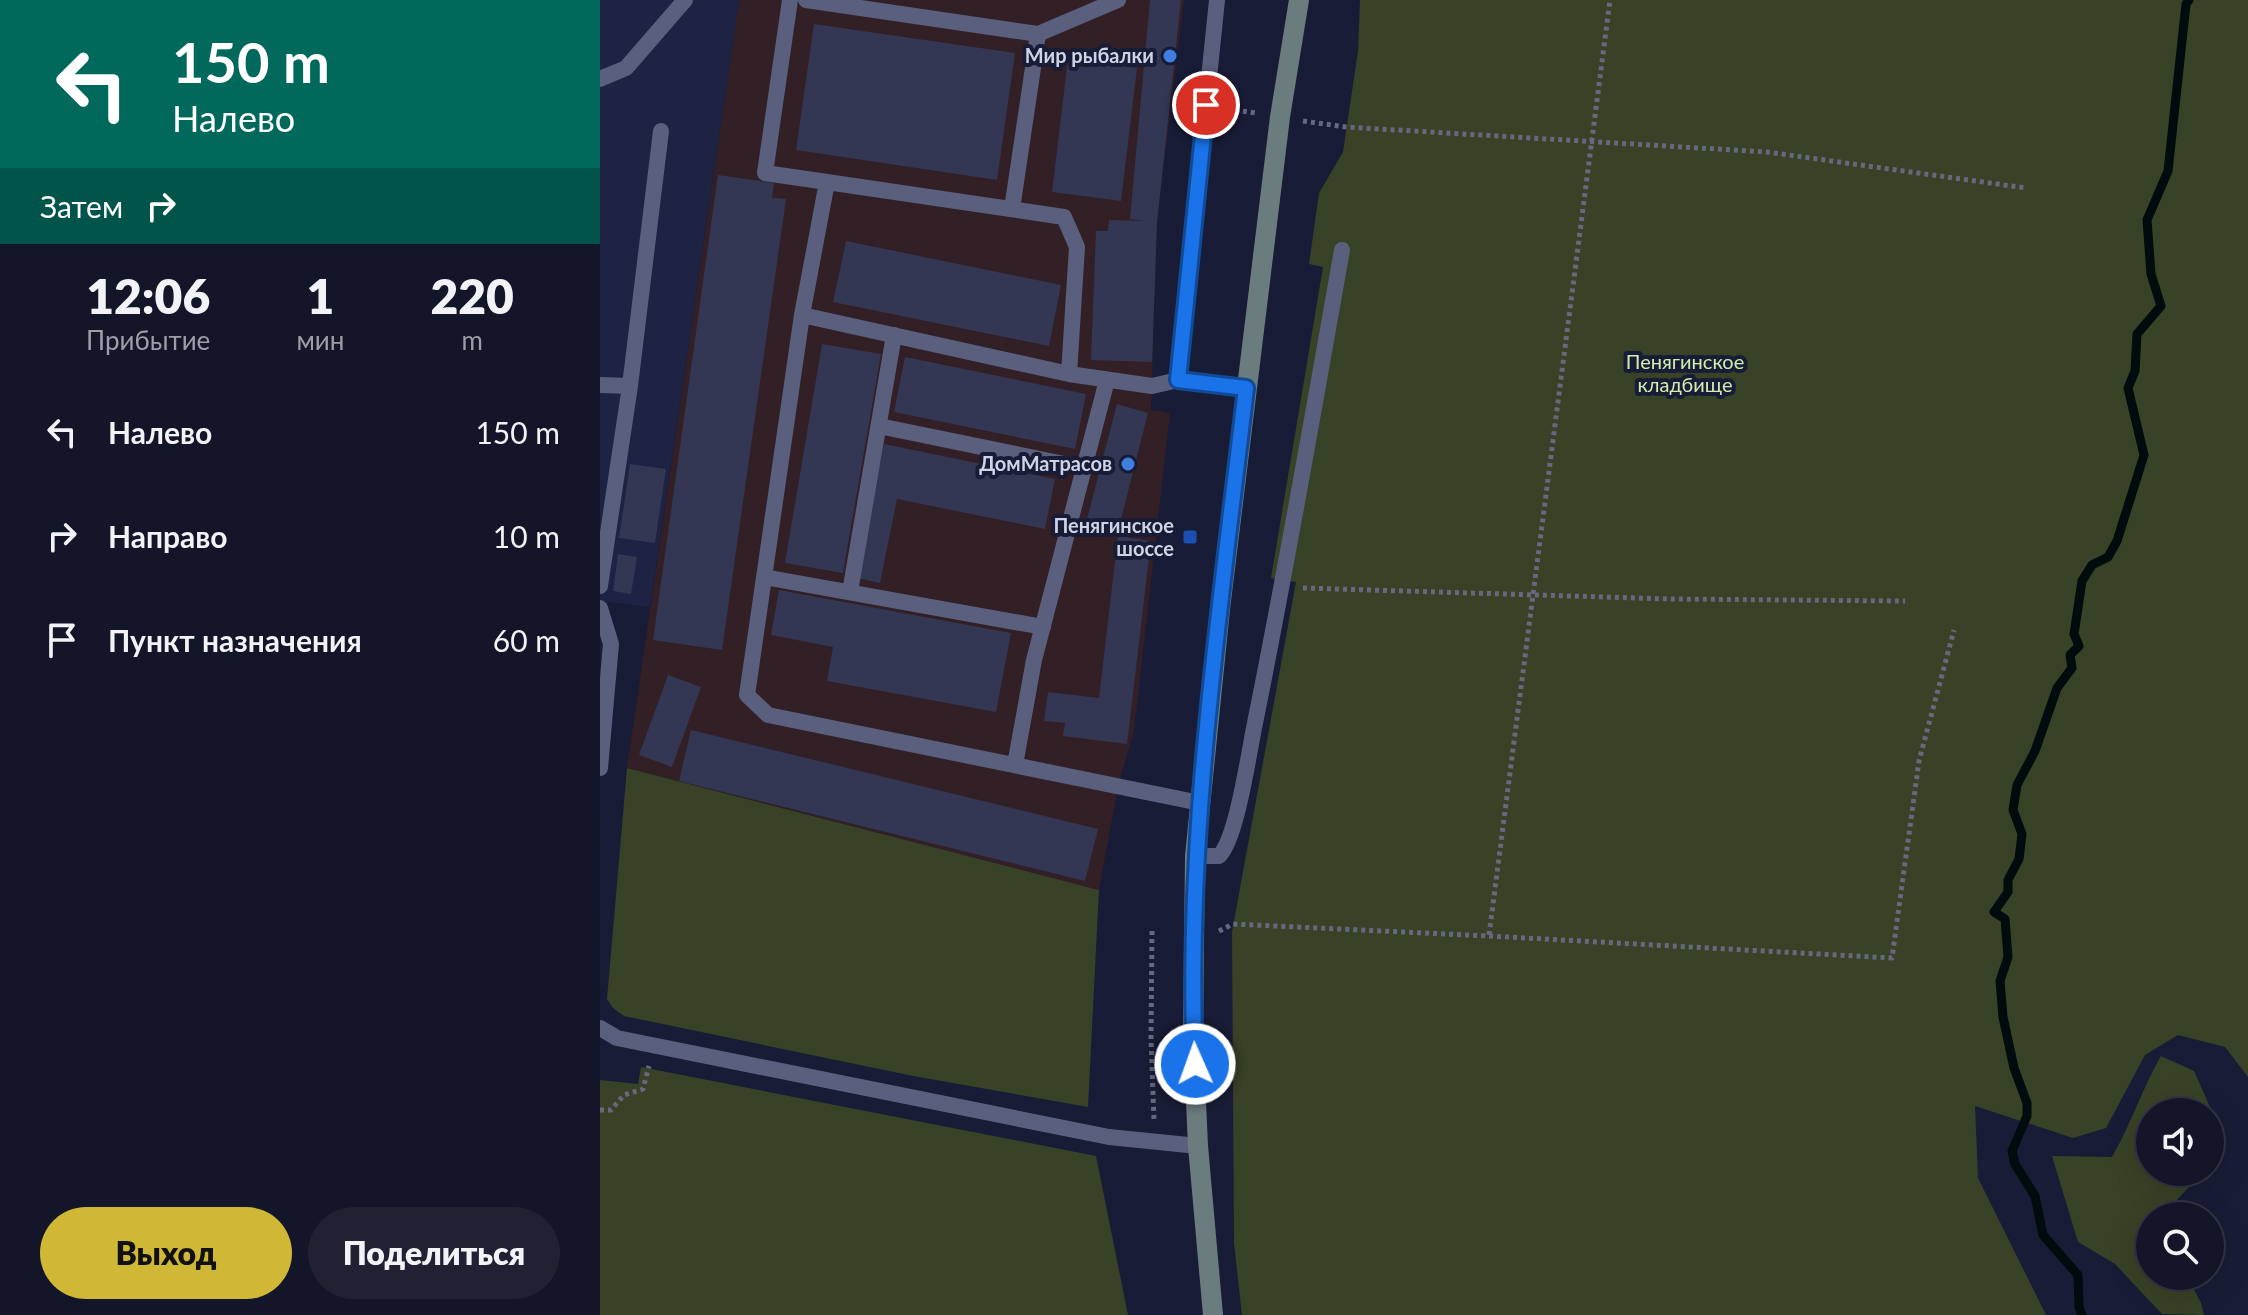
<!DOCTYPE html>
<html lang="ru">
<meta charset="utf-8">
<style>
body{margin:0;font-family:Lato,sans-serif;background:#202234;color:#f1f3f6;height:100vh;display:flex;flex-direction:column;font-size:30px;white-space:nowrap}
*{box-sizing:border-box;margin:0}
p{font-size:26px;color:#9d9fa8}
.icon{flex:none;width:44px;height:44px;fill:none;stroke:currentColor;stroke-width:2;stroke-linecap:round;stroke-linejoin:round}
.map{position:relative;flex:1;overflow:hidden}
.side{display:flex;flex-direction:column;background:#131528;width:600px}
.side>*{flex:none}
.guide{background:#00695c;color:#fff;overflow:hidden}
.buttons{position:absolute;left:1536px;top:1098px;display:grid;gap:16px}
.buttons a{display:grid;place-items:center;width:88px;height:88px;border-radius:50%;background:#131528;box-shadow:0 8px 32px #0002,0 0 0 2px #323445;font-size:40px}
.pin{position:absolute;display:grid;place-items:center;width:68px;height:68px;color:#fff;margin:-34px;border:4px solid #fff;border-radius:50%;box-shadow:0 2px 8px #0007}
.me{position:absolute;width:88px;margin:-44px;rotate:358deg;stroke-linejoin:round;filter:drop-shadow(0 0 6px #0008)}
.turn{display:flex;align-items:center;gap:28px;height:168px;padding:0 40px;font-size:36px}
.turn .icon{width:104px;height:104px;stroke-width:2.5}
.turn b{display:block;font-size:56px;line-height:68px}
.then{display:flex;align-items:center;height:76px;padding:0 40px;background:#0003;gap:16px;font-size:30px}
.eta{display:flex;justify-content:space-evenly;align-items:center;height:136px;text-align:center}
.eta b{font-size:48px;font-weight:800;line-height:56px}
.cta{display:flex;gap:16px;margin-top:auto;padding:16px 40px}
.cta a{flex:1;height:92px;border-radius:48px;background:#d0b736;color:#111;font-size:32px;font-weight:800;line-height:92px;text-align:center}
.cta a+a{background:#202234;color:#f1f3f6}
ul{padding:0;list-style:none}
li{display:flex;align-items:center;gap:24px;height:104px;padding:0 40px}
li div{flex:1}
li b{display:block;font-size:30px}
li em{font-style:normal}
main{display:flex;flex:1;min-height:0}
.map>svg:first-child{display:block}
.commercial{fill:#322026}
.built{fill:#1e2243}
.green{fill:#374226}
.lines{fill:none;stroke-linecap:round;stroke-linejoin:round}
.stream{stroke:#000b0d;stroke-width:9}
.building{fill:#333754}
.path{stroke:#65687f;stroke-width:5;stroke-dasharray:4 4;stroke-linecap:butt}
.lane{stroke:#595f7d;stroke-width:16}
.secondary{stroke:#6b7c7e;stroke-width:20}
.route-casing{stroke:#114b97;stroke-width:20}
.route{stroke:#1a73e8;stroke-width:14}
.shop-dot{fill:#3f7fe0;stroke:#191c36;stroke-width:3}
.transit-dot{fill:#1a4fb4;stroke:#191c36;stroke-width:3}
.labels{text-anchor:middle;stroke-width:8;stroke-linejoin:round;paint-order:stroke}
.poi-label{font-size:20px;font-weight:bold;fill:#cfd3e5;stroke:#191c36;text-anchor:end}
.park-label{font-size:20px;fill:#d1ecad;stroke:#191c36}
</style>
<main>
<section class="side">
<div class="guide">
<div class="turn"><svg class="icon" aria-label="left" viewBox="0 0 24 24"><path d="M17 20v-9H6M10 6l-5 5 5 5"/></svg><div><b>150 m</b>Налево</div></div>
<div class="then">Затем<svg class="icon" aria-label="right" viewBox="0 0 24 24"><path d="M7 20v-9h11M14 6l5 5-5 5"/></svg></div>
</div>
<div class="eta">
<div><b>12:06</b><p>Прибытие</p></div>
<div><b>1</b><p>мин</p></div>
<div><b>220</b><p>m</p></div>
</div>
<ul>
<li><svg class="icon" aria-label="left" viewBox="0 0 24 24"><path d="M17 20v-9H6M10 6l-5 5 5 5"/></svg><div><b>Налево</b></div><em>150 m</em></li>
<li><svg class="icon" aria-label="right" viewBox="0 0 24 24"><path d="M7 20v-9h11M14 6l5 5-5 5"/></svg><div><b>Направо</b></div><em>10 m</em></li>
<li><svg class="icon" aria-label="arrive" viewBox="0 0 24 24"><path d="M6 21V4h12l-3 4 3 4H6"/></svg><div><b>Пункт назначения</b></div><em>60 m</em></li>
</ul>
<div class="cta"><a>Выход</a><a>Поделиться</a></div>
</section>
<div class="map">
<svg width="1648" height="1315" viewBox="0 0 1648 1315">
<rect width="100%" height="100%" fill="#191c36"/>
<!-- commercial -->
<path class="commercial" d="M139,0H584L557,220L551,410L570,413L534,731L518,786L499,890L27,768Z"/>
<!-- built -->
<path class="built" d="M0,0H139L50,607L0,601Z"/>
<!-- green -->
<path class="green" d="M760,0H1648V1077L1625,1047L1578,1035L1545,1055L1506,1128L1473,1138L1375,1106L1378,1178L1446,1315H642L634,1243L632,932L696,582L671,578L723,267L709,264L719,193L743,152L758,51Z
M27,768L499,890L488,1107L313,1076L24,1016L13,1008L7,999Z
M1561,1056L1594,1071L1610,1107L1608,1112H1550V1172H1593L1589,1187L1562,1216H1550V1276H1587L1601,1303L1604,1315L1562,1314L1515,1264L1478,1242L1452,1156L1512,1157C1531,1124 1542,1089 1561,1056Z
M41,1067L496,1156L528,1315H0V1080L38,1084Z"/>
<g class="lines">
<!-- stream -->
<path class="stream" d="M1482,1315L1479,1307L1478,1275L1443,1235L1435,1196L1415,1164L1412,1151L1427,1116V1103L1414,1068L1403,1017L1400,981L1408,957L1405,919L1394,912L1408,892V880L1419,859L1422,834L1413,810L1417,785L1435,751L1457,688L1472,668L1470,655L1479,646L1474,634L1482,581L1492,565L1508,557L1517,541L1544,455L1528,388L1535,371L1537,334L1561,306L1551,274L1547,220L1568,171L1586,4L1589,0"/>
</g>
<!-- building -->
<path class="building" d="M550,0H581L557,222L552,362L491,360L496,231H508L509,220L545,221L530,219Z
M214,24L415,53L397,180L196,150Z
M468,59L537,68L521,201L452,192Z
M118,175L174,183L172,198L186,199L122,650L53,640Z
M246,241L461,285L449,346L233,302Z
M222,344L281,354L243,573L185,563Z
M305,357L486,394L475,449L294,412Z
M517,404L548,413L518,531L486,523Z
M284,444L455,479L445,529L297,499L280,583L257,578Z
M30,464L66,469L55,543L19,538Z
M518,536L551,541L527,744L463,736L465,723L444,721L448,692L499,698Z
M18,554L37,557L31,594L13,591Z
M179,590L411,633L396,712L227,681L233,647L171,635Z
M68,675L101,687L72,767L39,755Z
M91,730L498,829L485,881L79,781Z"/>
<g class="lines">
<!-- path -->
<path class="path" d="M627,109L656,113
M703,121L746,127L1167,152L1426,188
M703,588L1071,599L1305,601
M552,931L551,1038L554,1120
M619,931L633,924L889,936L1292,958L1319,761L1354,630
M889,935L1010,0
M0,1110H11L24,1095L43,1089L49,1066"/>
<!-- lane -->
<path class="lane" d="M190,0L165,173L227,182
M206,0L438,34L412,209
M617,0L578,380L646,388
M438,34L518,0
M0,79L26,68L85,0
M202,315L227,182L464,217L477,247L469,374
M578,380L552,386L469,374L202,315L147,695L168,715L600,803
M0,385L30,386
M279,426L484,468
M164,577L443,627
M0,586L30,386L61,131
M250,592L294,335
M0,608L11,644L0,768
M415,765L434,660L507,380
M595,856H619C637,839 649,751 655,723C687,565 714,408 742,250
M0,1028L17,1038L509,1137L598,1146"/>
<!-- secondary -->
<path class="secondary" d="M613,1315L598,1146L593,1036L595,856L620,609L680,117L699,0"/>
</g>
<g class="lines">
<defs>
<path id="route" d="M595,1064C585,837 620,612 646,388L578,380L606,105"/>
</defs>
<!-- route casing -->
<use href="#route" class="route-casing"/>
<!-- route -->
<use href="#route" class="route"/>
</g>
<!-- markers -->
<g class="shop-dot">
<circle cx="570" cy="56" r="8"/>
<circle cx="528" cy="464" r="8"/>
</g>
<rect class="transit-dot" x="582" y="529" width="16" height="16" rx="4"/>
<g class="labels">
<!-- poi labels -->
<g class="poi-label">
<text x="554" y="63">Мир рыбалки</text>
<text x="512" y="471">ДомМатрасов</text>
<text x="574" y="533">Пенягинское<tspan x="574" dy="23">шоссе</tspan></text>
</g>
<!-- park labels -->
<g class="park-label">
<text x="1085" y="369">Пенягинское<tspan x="1085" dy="23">кладбище</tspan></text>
</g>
</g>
</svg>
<div class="buttons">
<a><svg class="icon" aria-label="sound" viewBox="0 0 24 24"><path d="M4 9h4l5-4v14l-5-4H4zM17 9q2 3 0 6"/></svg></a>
<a><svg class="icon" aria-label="search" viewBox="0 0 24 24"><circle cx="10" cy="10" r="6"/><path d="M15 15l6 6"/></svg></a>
</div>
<div class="pin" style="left:606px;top:105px;background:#d93025"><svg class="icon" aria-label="arrive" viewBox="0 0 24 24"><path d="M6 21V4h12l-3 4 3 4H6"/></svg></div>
<svg class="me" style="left:595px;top:1064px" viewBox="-20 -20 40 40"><circle r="17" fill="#1a73e8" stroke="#fff" stroke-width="3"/><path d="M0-11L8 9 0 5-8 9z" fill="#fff"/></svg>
</div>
</main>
